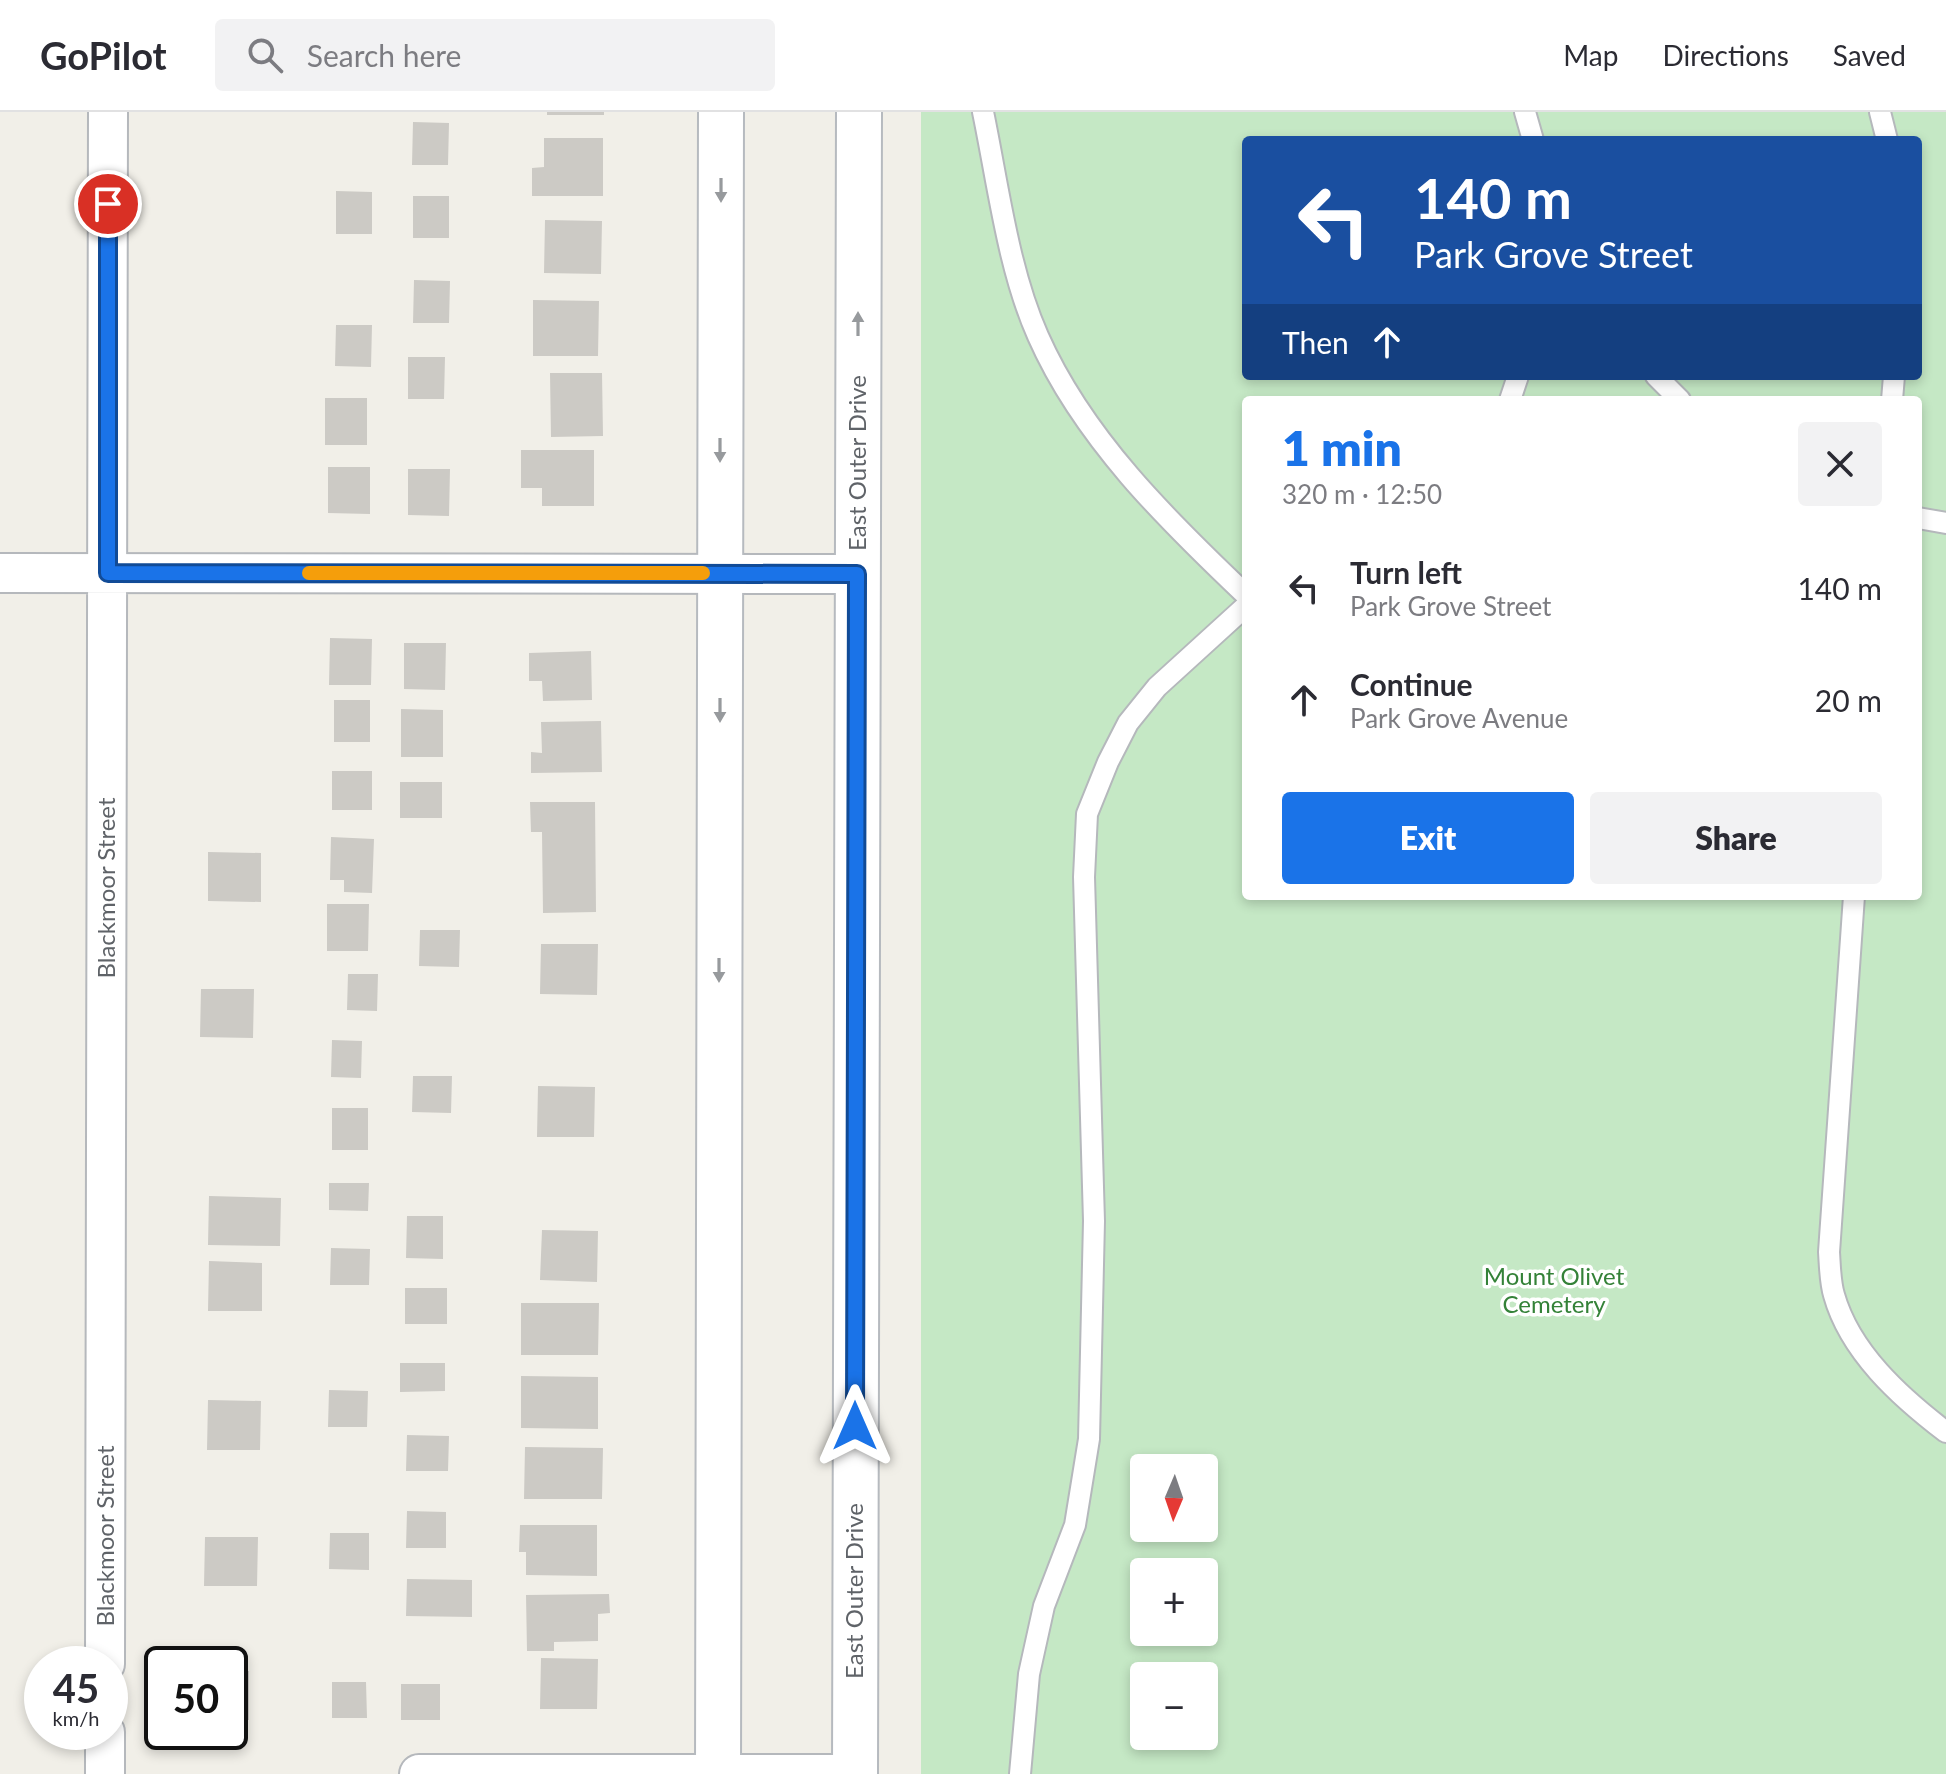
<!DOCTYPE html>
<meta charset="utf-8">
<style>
body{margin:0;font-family:Lato,sans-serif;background:#f2f2f3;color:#2b2b33;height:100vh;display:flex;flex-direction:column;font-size:30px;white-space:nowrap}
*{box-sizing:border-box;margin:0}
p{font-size:26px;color:#7c7c81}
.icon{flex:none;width:44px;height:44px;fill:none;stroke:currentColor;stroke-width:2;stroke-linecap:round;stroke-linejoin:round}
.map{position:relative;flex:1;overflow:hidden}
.panel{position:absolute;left:1242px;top:284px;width:680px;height:504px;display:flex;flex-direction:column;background:#fff;border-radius:8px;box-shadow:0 4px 12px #0003}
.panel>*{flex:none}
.banner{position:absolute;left:1242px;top:24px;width:680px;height:244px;border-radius:8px;box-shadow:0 4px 12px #0003;background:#1a4fa0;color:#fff;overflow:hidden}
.needle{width:52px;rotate:182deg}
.buttons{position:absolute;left:1130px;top:1342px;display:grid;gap:16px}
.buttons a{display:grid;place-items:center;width:88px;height:88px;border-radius:8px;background:#fff;box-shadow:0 4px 12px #0003;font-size:40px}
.speed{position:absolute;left:24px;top:1534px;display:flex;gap:16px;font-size:40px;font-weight:700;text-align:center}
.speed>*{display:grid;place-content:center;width:104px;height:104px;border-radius:50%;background:#fff;box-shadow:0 4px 12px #0003;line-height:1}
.speed small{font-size:20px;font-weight:400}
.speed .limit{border:4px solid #111;border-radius:12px;background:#fff;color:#111}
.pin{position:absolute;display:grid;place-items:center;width:68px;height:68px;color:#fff;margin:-34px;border:4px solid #fff;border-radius:50%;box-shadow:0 2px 8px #0007}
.me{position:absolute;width:88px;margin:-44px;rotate:0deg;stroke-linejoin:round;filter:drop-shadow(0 0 6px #0008)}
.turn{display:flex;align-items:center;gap:28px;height:168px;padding:0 40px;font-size:36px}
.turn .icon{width:104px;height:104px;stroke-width:2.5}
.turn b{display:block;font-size:56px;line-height:68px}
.then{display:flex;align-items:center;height:76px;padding:0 40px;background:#0003;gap:16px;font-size:30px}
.round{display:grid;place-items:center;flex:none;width:84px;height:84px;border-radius:8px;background:#f2f2f3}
.headline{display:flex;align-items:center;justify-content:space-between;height:136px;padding:0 40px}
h1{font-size:48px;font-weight:800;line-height:60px;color:#1a73e8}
.button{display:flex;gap:16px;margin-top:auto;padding:16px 40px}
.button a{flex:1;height:92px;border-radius:8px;background:#1a73e8;color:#fff;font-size:32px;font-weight:800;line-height:92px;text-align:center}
.button a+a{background:#f2f2f3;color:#2b2b33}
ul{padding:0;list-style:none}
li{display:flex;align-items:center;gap:24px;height:112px;padding:0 40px}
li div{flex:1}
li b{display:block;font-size:30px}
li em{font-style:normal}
header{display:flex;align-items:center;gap:48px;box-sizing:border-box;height:112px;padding:0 40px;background:#fff;border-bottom:2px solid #e1e1e2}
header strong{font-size:38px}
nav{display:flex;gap:44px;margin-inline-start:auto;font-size:28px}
.search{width:560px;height:72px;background:#f2f2f3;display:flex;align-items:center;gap:20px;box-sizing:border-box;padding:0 28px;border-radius:8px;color:#7c7c81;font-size:30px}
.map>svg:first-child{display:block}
.green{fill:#c5e8c5;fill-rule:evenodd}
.building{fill:#cccac5}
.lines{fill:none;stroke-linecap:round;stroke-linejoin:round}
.service-casing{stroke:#b5b8bc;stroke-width:24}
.minor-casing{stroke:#b5b8bc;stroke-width:42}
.secondary-casing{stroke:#b6babf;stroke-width:48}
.service{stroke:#fff;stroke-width:20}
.minor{stroke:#fff;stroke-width:38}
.secondary{stroke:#fff;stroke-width:44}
.oneway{fill:#979a9d}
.route-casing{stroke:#114b97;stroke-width:20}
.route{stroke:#1a73e8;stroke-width:14}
.slow{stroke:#f59e0b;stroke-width:14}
.labels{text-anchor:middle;stroke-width:7;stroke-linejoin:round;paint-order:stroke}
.street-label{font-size:24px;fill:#5f6368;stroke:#fff}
.park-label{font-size:24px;fill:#348238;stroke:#fff}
</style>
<header>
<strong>GoPilot</strong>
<div class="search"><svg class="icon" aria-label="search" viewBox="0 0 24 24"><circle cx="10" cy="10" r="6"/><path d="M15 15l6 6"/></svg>Search here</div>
<nav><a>Map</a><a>Directions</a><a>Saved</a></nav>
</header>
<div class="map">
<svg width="1946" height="1662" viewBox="0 0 1946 1662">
<rect width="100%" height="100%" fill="#f1efe8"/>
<!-- green -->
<path class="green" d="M921,0H1946V1662H921ZM1246,28H1918V264H1246ZM1246,288H1918V784H1246ZM1144,1356H1204V1416H1144ZM1144,1460H1204V1520H1144ZM1144,1564H1204V1624H1144Z"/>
<!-- building -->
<path class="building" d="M547,0H604V3H547Z
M413,10L449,11L448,53H412Z
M544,26H603V84H532V56L544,55Z
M336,79L372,80V122H336Z
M413,84H449V126H413Z
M545,108L602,109L601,162L544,161Z
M414,168L450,169L449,211H413Z
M533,188L599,189L598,244H533Z
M336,213H372L371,255L335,254Z
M408,245H445L444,287H408Z
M550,261H602L603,324L551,325Z
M325,286H367V333H325Z
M521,338H594V394H542V376H521Z
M328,355H370V402L328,401Z
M408,357H450L449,404L408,403Z
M330,526L372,527L371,573H329Z
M404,531H446L445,578L404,577Z
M591,539L592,588L543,589L542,569H529V541Z
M334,588H370V630H334Z
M401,597L443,598V645H401Z
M601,609L602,660L531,661V640L542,641L541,610Z
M332,659H372V698H332Z
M400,670H442V706H400Z
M530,690H595L596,800L543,801L542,720H531Z
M331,725L374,727L372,781L344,780V768H330Z
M208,740L261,741V790L208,789Z
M327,792H369L368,839H327Z
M420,818H460L459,855L419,854Z
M541,832H598L597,883L540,882Z
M348,862H378L377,899L347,898Z
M201,877H254L253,926L200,925Z
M332,928L362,929L361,966L331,965Z
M413,964H452L451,1001L412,1000Z
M538,974L595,975L594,1025H537Z
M332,996H368V1038H332Z
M329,1071H369L368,1099L329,1098Z
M209,1084L281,1086L280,1134L208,1133Z
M407,1104H443V1147L406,1146Z
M542,1118L598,1119L597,1170L540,1168Z
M331,1136L370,1137L369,1173H330Z
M209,1149L262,1151V1199H208Z
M405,1176H447V1212H405Z
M521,1191H599L598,1243H521Z
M400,1251H445V1279L400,1280Z
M521,1264L598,1265V1317L521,1316Z
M329,1278L368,1279L367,1315H328Z
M208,1288L261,1289L260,1338H207Z
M407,1323L449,1324L448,1359H406Z
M525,1335L603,1336L602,1387H524Z
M407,1399L446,1400V1436H406Z
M520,1413H597V1464L526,1463V1440H519Z
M330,1421H369V1458L329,1457Z
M205,1425H258L257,1474H204Z
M407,1467L472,1468V1505L406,1504Z
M609,1482L610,1501L598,1502V1529L554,1530V1539H527L526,1483Z
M541,1546L598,1547L597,1597H540Z
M230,1559H249V1608H230Z
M332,1570H366L367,1606H332Z
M401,1572H440V1608H401Z"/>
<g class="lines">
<defs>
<path id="service" d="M983,0C998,72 1008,157 1038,224C1083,326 1167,408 1246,483
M1525,0L1533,28
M1880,0L1887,28
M1656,264L1680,288
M1510,288L1518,264
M1892,288L1894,264
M1918,406L1946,411
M1854,784L1829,1140C1830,1154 1830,1170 1834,1183C1850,1240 1900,1285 1946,1320
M1020,1662L1029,1562L1044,1494L1075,1413L1089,1327L1094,1109L1084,765L1087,702L1108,650L1128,611L1157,575L1246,494"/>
<path id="minor" d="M0,461L857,462
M105,1552L108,0
M105,1662V1620
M419,1662H855"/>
<path id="secondary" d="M718,1662L721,0
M855,1662L859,0"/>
</defs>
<!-- service casing -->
<use href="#service" class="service-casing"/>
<!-- minor casing -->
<use href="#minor" class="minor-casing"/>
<!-- secondary casing -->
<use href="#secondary" class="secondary-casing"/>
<!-- service -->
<use href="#service" class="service"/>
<!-- minor -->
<use href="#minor" class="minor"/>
<!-- secondary -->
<use href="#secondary" class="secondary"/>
</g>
<!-- one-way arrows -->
<defs><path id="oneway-solid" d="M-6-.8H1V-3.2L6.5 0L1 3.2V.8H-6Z" transform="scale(2)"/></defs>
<g class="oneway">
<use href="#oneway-solid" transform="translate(721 78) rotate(90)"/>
<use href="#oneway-solid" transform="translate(858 212) rotate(-90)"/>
<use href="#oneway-solid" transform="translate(720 338) rotate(90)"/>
<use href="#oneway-solid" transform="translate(720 598) rotate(90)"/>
<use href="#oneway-solid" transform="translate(719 858) rotate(90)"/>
</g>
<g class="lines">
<defs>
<path id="route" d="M108,92V461L857,462L855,1314"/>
</defs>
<!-- route casing -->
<use href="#route" class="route-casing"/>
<!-- route -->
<use href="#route" class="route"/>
<!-- slow -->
<path class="slow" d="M309,461H703"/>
</g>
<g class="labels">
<!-- street labels -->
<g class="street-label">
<text transform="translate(858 351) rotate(-90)" y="8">East Outer Drive</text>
<text transform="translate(107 776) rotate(-90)" y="8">Blackmoor Street</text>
<text transform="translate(106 1424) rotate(-90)" y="8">Blackmoor Street</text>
<text transform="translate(855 1479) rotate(-90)" y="8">East Outer Drive</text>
</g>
<!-- park labels -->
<g class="park-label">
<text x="1554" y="1173">Mount Olivet<tspan x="1554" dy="28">Cemetery</tspan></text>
</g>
</g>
</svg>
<div class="buttons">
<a><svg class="needle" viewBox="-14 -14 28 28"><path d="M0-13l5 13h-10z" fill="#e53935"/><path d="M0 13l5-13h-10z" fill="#7c7c81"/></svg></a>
<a>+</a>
<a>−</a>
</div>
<div class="speed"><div>45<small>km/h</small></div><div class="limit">50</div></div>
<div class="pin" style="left:108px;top:92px;background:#d93025"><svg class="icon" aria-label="arrive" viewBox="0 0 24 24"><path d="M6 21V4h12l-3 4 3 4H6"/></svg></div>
<svg class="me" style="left:855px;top:1314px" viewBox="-20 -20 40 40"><path d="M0-17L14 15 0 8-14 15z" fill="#1a73e8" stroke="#fff" stroke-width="4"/></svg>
<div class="banner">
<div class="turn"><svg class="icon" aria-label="left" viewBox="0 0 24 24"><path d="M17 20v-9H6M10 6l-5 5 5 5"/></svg><div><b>140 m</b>Park Grove Street</div></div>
<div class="then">Then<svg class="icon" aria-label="ahead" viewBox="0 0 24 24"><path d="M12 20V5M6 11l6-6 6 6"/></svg></div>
</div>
<section class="panel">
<div class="headline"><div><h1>1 min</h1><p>320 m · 12:50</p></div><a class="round"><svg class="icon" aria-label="close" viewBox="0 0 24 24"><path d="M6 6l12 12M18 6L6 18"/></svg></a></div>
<ul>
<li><svg class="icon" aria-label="left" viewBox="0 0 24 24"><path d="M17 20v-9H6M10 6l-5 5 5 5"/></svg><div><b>Turn left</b><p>Park Grove Street</p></div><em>140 m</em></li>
<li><svg class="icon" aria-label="ahead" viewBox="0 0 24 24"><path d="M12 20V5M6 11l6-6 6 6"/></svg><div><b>Continue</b><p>Park Grove Avenue</p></div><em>20 m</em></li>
</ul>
<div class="button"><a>Exit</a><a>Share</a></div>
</section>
</div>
